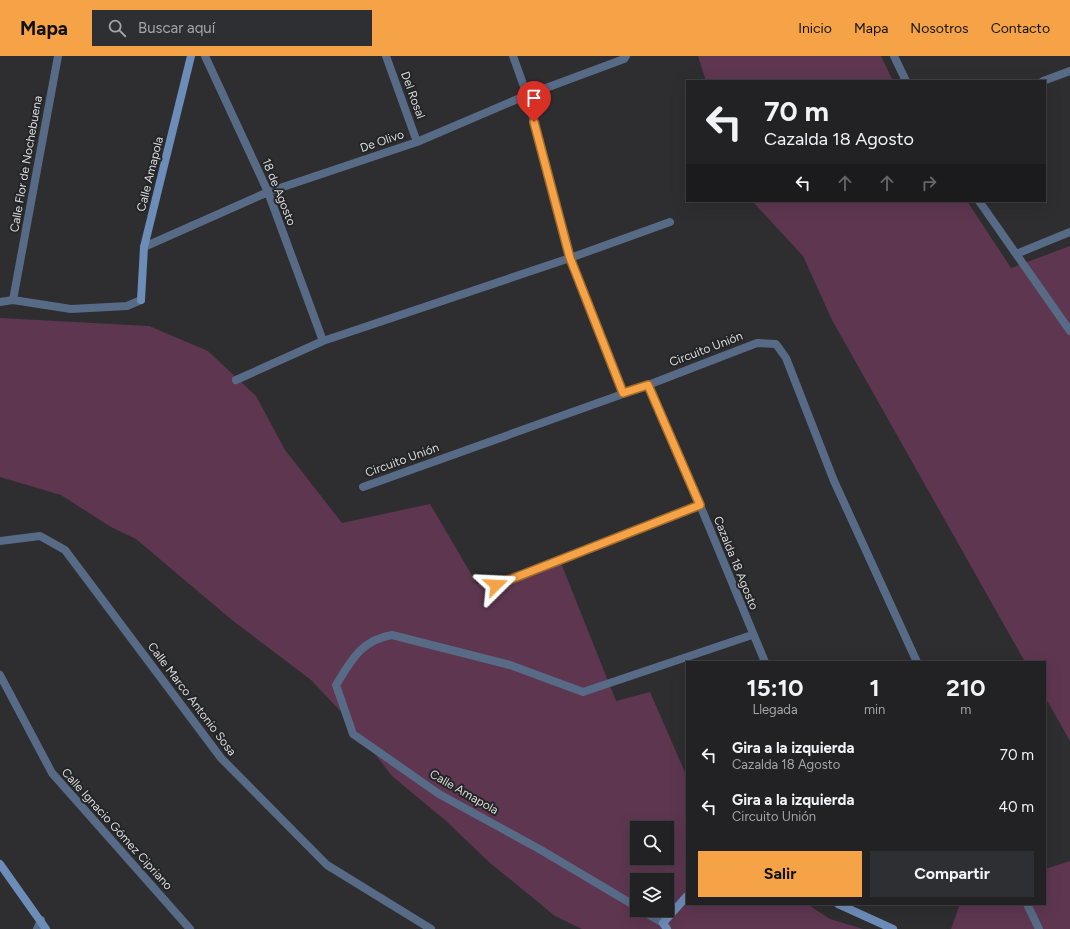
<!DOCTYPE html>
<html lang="es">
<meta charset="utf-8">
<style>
body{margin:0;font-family:Figtree,sans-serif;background:#2e2f32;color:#f1f3f6;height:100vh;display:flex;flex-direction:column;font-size:15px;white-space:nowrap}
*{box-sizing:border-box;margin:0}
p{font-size:13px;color:#a2a4a7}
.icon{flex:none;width:22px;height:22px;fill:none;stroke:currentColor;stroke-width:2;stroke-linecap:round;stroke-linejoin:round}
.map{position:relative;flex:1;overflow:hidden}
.details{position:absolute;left:686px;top:605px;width:360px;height:244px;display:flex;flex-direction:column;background:#222225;border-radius:0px;box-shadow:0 4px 16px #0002,0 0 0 1px #3f3f42}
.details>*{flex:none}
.hud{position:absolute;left:686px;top:24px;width:360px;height:122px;border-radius:0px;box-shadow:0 4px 16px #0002,0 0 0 1px #3f3f42;background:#222225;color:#f1f3f6;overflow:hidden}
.buttons{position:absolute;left:630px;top:765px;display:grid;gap:8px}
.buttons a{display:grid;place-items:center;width:44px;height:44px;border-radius:0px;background:#222225;box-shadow:0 4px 16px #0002,0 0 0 1px #3f3f42;font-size:20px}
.pin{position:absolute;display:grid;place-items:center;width:34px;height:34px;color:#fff;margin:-41px -17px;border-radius:50% 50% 50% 0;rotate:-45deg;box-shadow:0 0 4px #0007}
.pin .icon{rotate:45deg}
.me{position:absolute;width:44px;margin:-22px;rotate:69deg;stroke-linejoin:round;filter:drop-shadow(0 0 3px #0008)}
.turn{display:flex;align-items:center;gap:14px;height:84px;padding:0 12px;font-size:18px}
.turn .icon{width:52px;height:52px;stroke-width:2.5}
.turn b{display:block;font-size:28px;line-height:34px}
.lanes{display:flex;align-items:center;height:38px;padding:0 12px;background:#0003;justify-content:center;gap:20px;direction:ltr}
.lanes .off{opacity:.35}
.eta{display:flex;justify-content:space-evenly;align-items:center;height:68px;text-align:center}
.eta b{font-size:24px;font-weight:700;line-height:28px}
.button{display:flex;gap:8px;margin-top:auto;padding:8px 12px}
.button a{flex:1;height:46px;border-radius:0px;background:#f5a346;color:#111;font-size:16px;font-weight:700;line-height:46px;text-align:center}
.button a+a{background:#2e2f32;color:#f1f3f6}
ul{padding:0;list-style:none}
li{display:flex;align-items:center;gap:12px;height:52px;padding:0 12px}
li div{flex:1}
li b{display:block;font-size:15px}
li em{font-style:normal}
header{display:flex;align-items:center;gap:24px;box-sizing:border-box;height:56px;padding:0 20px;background:#f5a346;color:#111}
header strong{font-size:19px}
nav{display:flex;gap:22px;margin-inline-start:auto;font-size:14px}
.search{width:280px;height:36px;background:#2e2f32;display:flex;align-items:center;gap:10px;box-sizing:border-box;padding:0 14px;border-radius:0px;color:#a2a4a7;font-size:15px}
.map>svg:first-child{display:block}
.green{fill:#5e3650;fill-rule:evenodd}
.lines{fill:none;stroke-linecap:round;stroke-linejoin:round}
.street{stroke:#576b87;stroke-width:8}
.secondary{stroke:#6d8db9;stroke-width:8}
.route-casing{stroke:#9f6a2e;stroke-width:10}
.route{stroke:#f5a346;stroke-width:7}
.labels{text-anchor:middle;stroke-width:4;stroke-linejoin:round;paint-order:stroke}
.street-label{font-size:12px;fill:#dbdbdd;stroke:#242527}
</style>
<header>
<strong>Mapa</strong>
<div class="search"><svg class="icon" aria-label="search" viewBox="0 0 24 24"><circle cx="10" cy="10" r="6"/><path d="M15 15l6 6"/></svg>Buscar aquí</div>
<nav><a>Inicio</a><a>Mapa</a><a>Nosotros</a><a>Contacto</a></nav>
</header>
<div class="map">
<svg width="1070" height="873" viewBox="0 0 1070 873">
<rect width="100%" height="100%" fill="#2e2e31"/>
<!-- green -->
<path class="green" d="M698,0H881L893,25H706Z
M752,145H967L1011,212L1070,190V685L1045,641V606H1025L832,264L803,200Z
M0,262L149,270L208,295L256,340L285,394L342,467L430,448L477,528L559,502L616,645L650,636L687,721V848H807L830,863L863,873H582L555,860L489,806L445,764L392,720L346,661L311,624L232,564L136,483L111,471L61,439L0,421ZM637,772H667V802H637ZM637,824H667V854H637Z
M1070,805V873H951L960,848H1045V813Z"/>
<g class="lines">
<!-- street -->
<path class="street" d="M205,0L268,136L323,285
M386,0L417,86
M513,0L527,39L570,202L623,337
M894,0L906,25
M1043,25L1070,15
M979,145L1070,275
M144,191L268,136L417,86L527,39L624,3L626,0
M1016,198L1070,176
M13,244L58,0
M0,246L13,244L71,253L127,250L141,244
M236,324L323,285L570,202L670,166
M648,329L700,449L765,606
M363,431L648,329L757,287L776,288L786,302L834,425L917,606
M0,485L40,480L65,494L221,702L327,809L431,873
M496,529L700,449
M0,619L52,717L190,873
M1027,848L1039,873
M637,851L541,794L439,738L353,678L336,629C351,605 361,584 392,579L510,609L583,636L752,579
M641,854L663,867
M37,873L41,864"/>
<!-- secondary -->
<path class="secondary" d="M141,244L144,191L191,0
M0,808L46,873
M838,848L893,873
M667,873L663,867L687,840"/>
</g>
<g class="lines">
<defs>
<path id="route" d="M496,529L700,449L648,329L623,337L570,202L534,66"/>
</defs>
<!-- route casing -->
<use href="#route" class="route-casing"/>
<!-- route -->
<use href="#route" class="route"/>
</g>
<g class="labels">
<!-- street labels -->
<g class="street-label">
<text transform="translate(413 39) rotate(70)" y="4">Del Rosal</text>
<text transform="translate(382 85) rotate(-19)" y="4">De Olivo</text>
<text transform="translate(26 108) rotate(-80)" y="4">Calle Flor de Nochebuena</text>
<text transform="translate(150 118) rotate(-76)" y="4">Calle Amapola</text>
<text transform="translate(279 136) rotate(68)" y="4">18 de Agosto</text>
<text transform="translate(706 293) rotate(-21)" y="4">Circuito Unión</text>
<text transform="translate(402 404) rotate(-20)" y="4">Circuito Unión</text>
<text transform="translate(736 507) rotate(68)" y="4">Cazalda 18 Agosto</text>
<text transform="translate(192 643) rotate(53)" y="4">Calle Marco Antonio Sosa</text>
<text transform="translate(464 736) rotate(30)" y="4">Calle Amapola</text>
<text transform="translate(117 773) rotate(48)" y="4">Calle Ignacio Gómez Cipriano</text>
</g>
</g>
</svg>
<div class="buttons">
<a><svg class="icon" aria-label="search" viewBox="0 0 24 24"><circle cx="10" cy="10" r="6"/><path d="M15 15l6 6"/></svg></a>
<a><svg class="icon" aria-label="layers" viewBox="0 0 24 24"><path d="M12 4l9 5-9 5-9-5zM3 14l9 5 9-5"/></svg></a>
</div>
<div class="pin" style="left:534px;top:66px;background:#d93025"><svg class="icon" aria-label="arrive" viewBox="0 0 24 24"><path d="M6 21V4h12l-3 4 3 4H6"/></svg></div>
<svg class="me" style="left:496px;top:529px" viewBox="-20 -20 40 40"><path d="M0-17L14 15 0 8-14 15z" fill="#f5a346" stroke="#fff" stroke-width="4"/></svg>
<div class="hud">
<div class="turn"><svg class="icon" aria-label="left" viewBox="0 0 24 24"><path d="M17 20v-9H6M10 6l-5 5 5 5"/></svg><div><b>70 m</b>Cazalda 18 Agosto</div></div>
<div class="lanes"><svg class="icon" aria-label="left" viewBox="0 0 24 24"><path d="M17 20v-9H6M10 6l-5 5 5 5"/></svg><svg class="icon off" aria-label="ahead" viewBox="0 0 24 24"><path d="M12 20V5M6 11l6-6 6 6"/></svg><svg class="icon off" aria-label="ahead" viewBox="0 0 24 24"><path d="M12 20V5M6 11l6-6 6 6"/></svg><svg class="icon off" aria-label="right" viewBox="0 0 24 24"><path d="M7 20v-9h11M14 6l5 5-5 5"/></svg></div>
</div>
<section class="details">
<div class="eta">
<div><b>15:10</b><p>Llegada</p></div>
<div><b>1</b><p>min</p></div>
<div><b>210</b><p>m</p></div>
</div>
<ul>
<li><svg class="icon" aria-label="left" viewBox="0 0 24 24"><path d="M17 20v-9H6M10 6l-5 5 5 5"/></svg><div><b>Gira a la izquierda</b><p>Cazalda 18 Agosto</p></div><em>70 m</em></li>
<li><svg class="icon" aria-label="left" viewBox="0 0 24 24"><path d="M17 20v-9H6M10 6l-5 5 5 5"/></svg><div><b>Gira a la izquierda</b><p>Circuito Unión</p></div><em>40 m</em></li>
</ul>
<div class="button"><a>Salir</a><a>Compartir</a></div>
</section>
</div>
